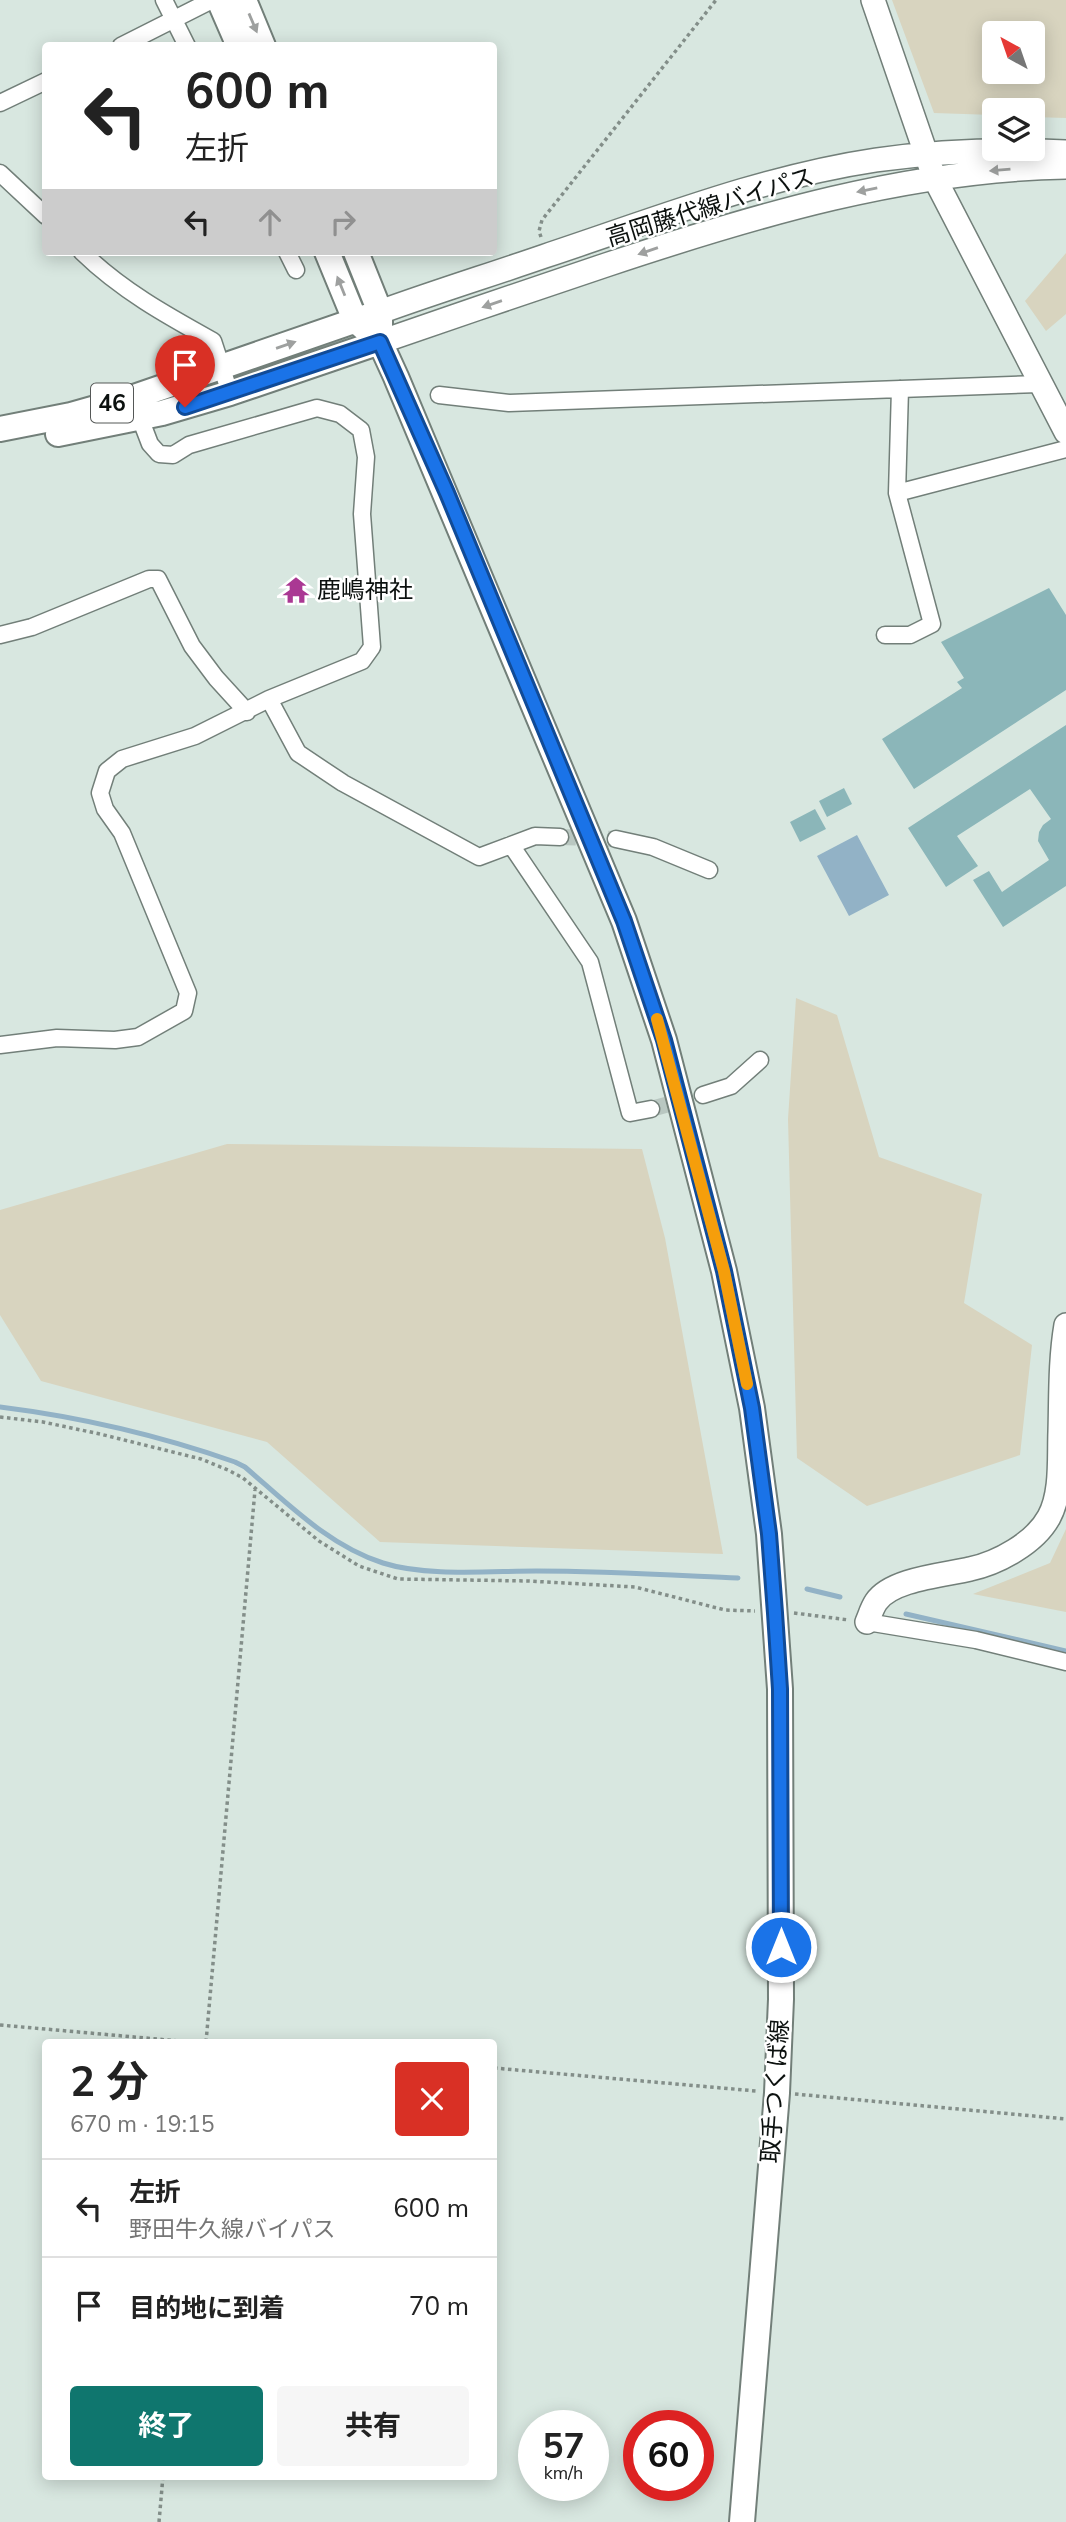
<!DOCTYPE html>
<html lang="ja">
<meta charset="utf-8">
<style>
body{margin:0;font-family:"Nunito Sans","Noto Sans JP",sans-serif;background:#f6f6f6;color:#222;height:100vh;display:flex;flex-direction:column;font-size:26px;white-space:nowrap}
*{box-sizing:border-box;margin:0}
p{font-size:23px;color:#767676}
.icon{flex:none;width:38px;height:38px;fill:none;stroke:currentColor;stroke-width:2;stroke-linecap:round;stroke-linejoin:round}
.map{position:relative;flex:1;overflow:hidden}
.panel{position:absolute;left:42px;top:2039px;width:455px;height:441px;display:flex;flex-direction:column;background:#fff;border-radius:7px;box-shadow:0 4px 18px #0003}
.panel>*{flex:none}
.guide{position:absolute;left:42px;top:42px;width:455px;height:214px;border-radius:7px;box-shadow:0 4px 18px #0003;background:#fff;color:#222;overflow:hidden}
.needle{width:46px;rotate:320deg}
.buttons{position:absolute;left:982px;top:21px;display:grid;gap:14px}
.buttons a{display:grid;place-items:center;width:63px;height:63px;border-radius:7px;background:#fff;box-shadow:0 4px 18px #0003;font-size:35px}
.speed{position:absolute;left:518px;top:2410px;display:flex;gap:14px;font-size:35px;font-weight:700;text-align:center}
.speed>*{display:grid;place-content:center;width:91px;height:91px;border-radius:50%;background:#fff;box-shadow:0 4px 18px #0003;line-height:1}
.speed small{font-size:18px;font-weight:400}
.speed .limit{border:10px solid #d22;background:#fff;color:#111}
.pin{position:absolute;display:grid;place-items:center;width:60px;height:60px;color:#fff;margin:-72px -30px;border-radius:50% 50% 50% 0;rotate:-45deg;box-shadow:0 0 7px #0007}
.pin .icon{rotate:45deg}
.me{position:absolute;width:77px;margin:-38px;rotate:0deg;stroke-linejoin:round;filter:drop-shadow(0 0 5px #0008)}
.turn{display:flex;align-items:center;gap:24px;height:147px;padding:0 28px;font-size:32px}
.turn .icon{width:91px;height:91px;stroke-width:2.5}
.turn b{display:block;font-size:49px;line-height:60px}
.lanes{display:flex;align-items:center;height:66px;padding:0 28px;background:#0003;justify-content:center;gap:35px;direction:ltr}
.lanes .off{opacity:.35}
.round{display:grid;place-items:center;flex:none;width:74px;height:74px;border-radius:7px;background:#f6f6f6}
.headline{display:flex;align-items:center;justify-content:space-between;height:119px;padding:0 28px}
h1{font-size:42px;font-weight:700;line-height:52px}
.primary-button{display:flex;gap:14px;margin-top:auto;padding:14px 28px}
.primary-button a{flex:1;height:80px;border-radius:7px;background:#0f766e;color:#fff;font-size:28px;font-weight:700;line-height:80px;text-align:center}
.primary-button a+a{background:#f6f6f6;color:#222}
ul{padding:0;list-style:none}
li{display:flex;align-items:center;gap:21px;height:98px;padding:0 28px;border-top:2px solid #e0e0e0}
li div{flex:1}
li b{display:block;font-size:26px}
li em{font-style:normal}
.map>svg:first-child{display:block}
.green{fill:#d8d4bf;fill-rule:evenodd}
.water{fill:#92b2c6}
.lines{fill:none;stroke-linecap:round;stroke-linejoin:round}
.stream{stroke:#92b2c6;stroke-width:5}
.building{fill:#8bb6b9}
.street-tunnel{stroke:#b9c7c1;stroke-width:16;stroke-dasharray:16 8;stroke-linecap:butt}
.street-casing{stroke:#727f79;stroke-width:19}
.secondary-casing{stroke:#727f79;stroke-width:26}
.primary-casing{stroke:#727f79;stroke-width:28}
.path{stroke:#838e89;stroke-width:3.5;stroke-dasharray:3.5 3.5;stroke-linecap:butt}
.street{stroke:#fff;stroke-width:16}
.secondary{stroke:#fff;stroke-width:23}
.primary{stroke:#fff;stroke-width:24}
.oneway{fill:#9ea09f}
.route-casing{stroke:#114b97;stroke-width:18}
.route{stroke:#1a73e8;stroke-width:12}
.slow{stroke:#f59e0b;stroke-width:12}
.labels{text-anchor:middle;stroke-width:5;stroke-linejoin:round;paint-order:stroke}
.shield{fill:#fff;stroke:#555857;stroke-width:2}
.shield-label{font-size:23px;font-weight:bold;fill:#0c110f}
.street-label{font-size:24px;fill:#0c110f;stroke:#fff}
.poi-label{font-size:24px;fill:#0c110f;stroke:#fff;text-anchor:start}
</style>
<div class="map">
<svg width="1066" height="2522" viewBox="0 0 1066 2522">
<rect width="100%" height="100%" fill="#d8e7e0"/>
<!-- green -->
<path class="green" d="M892,0H1066V118L1033,117L1032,110H994V115L934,113ZM994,33H1032V72H994Z
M1066,253V314L1046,331L1025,301Z
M796,998L837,1015L879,1157L982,1194L964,1303L1032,1345L1020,1455L867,1506L797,1458L788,1119Z
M227,1144L642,1149L665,1238L723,1554L380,1542L267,1442L41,1381L0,1315V1210Z
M1066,1529V1612L973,1594L1050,1563Z"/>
<!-- water -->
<path class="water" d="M857,835L889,895L849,916L817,856Z"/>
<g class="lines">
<!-- stream -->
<path class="stream" d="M0,1407C80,1417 158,1435 235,1462L245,1467C287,1503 329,1546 383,1563C427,1577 490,1571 536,1571C604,1571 671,1575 738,1578
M807,1589L840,1597
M906,1614L1066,1651"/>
</g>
<!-- building -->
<path class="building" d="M1049,588L1066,615V690L914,789L882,739L962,688L957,682L964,678L941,642Z
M1066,725V886L1003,927L973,880L989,871L1002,892L1049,860L1038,841L1039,832L1043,825L1051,819L1030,789L957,836L978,866L946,887L908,828Z
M844,788L852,804L827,817L819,801Z
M815,809L826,829L800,842L790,822Z"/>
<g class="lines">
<!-- street-tunnel -->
<path class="street-tunnel" d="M560,837L616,839
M651,1109L703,1095"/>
<defs>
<path id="street" d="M164,0L187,46
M121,46L212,0
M0,103L46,81
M0,173L46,216
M82,252C121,290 166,315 213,341L230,393
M287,252L296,270
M439,395L509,403L1039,384
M897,493L1066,449
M0,635L32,627L149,579H158L192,646L216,678L247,712
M885,635H910L932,624L897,493L900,389
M269,699L298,753L343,783L479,857L535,836L560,837
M616,839L653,847L709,870
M511,845L590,962L630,1113L651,1109
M0,1045L57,1038L115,1040L138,1037L184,1011L188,993L122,833L105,809L100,793L107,771L122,759L195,736L269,699L362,661L372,647L362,514L366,457L361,430L340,414L317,408L189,445L173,455L159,454L150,444L137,410
M703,1095L731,1086L760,1060
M867,1622L976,1640L1066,1662"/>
<path id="secondary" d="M873,0L934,177L1066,432
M380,312C435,292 490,275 545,256C654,220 762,177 876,160C939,151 1003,149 1066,152
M380,342C455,316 531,290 606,265C756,215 907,170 1066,167
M867,1622C870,1615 872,1608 876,1602C891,1579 945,1575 970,1569C998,1563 1035,1543 1049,1517C1062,1493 1059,1459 1060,1432C1061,1396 1060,1361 1066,1325"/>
<path id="primary" d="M219,0L239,46
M244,0L263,46
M327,252L355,320L380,342L396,377L624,921L664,1040L724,1271L752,1408L769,1534L780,1689L781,1999L777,2093L742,2522
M356,252L380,312V327
M0,429L71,415L131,398L380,312
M58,434L162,413L230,393L380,342"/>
</defs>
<!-- street casing -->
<use href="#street" class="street-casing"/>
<!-- secondary casing -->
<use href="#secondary" class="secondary-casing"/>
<!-- primary casing -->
<use href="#primary" class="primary-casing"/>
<!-- path -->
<path class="path" d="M541,237L539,231L542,220L716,0
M0,1417L43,1422L100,1434L201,1459L228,1470L243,1478L319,1541L359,1566L398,1579L529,1581L635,1587L725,1610L755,1611
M794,1613L849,1620
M0,2025L190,2042
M206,2042L255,1490
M494,2068L756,2091
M795,2094L1066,2119
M159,2522L163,2476"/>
<!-- street -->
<use href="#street" class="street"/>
<!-- secondary -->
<use href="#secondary" class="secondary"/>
<!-- primary -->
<use href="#primary" class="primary"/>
</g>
<!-- one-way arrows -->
<defs><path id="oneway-solid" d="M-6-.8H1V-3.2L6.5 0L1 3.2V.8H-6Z" transform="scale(1.75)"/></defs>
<g class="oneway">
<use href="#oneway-solid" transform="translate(253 23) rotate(67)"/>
<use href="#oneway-solid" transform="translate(1000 170) rotate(175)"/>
<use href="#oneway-solid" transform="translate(867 190) rotate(168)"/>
<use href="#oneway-solid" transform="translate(648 251) rotate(161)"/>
<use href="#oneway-solid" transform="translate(341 286) rotate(-112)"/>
<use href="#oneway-solid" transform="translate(492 304) rotate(161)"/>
<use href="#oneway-solid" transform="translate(286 345) rotate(-19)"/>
</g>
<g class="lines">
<defs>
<path id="route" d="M185,407L380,342L447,493L624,921L664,1040L724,1271L752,1408L769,1534L775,1613L780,1689L781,1947"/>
</defs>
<!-- route casing -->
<use href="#route" class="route-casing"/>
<!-- route -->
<use href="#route" class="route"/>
<!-- slow -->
<path class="slow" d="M657,1019L724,1271L747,1384"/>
</g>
<!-- icons -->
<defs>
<symbol id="temple-bare" viewBox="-9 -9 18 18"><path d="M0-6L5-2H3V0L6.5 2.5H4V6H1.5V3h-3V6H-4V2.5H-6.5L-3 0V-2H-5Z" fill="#aa3893" stroke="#fff" stroke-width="2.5" paint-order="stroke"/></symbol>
</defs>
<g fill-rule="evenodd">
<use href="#temple-bare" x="277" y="571" width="38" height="38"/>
</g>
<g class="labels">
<!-- shield labels -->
<rect class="shield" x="91" y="383.5" width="42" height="39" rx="5"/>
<g class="shield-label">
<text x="112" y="411">46</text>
</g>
<!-- street labels -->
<g class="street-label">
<text transform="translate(710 207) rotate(-17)" y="8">高岡藤代線バイパス</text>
<text transform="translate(775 2091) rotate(-86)" y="8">取手つくば線</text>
</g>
<!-- poi labels -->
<g class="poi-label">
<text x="317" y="598">鹿嶋神社</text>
</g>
</g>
</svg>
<div class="buttons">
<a><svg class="needle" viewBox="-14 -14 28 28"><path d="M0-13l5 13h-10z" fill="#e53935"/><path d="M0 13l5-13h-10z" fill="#767676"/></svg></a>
<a><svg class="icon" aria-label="layers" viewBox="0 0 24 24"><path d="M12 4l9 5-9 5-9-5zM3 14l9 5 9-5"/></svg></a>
</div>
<div class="speed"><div>57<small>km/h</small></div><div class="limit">60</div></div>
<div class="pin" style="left:185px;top:407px;background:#d93025"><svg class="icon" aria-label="arrive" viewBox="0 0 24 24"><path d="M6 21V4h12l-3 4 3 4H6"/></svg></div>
<svg class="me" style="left:781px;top:1947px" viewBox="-20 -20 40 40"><circle r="17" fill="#1a73e8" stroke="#fff" stroke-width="3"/><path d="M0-11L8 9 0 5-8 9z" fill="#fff"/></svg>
<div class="guide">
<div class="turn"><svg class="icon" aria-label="left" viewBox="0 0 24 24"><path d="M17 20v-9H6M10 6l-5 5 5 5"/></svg><div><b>600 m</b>左折</div></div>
<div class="lanes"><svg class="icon" aria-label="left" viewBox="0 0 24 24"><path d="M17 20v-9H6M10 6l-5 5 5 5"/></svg><svg class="icon off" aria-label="ahead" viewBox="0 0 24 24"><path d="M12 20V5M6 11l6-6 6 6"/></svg><svg class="icon off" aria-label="right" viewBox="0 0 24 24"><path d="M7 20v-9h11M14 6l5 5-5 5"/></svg></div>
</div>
<section class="panel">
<div class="headline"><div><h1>2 分</h1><p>670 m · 19:15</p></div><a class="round" style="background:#d93025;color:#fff"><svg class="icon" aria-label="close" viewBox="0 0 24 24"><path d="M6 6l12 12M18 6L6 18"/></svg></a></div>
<ul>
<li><svg class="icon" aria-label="left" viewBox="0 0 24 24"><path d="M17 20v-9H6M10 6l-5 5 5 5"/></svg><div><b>左折</b><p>野田牛久線バイパス</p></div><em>600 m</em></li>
<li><svg class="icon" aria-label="arrive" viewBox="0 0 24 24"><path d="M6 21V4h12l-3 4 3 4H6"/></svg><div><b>目的地に到着</b></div><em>70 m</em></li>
</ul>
<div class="primary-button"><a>終了</a><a>共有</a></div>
</section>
</div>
